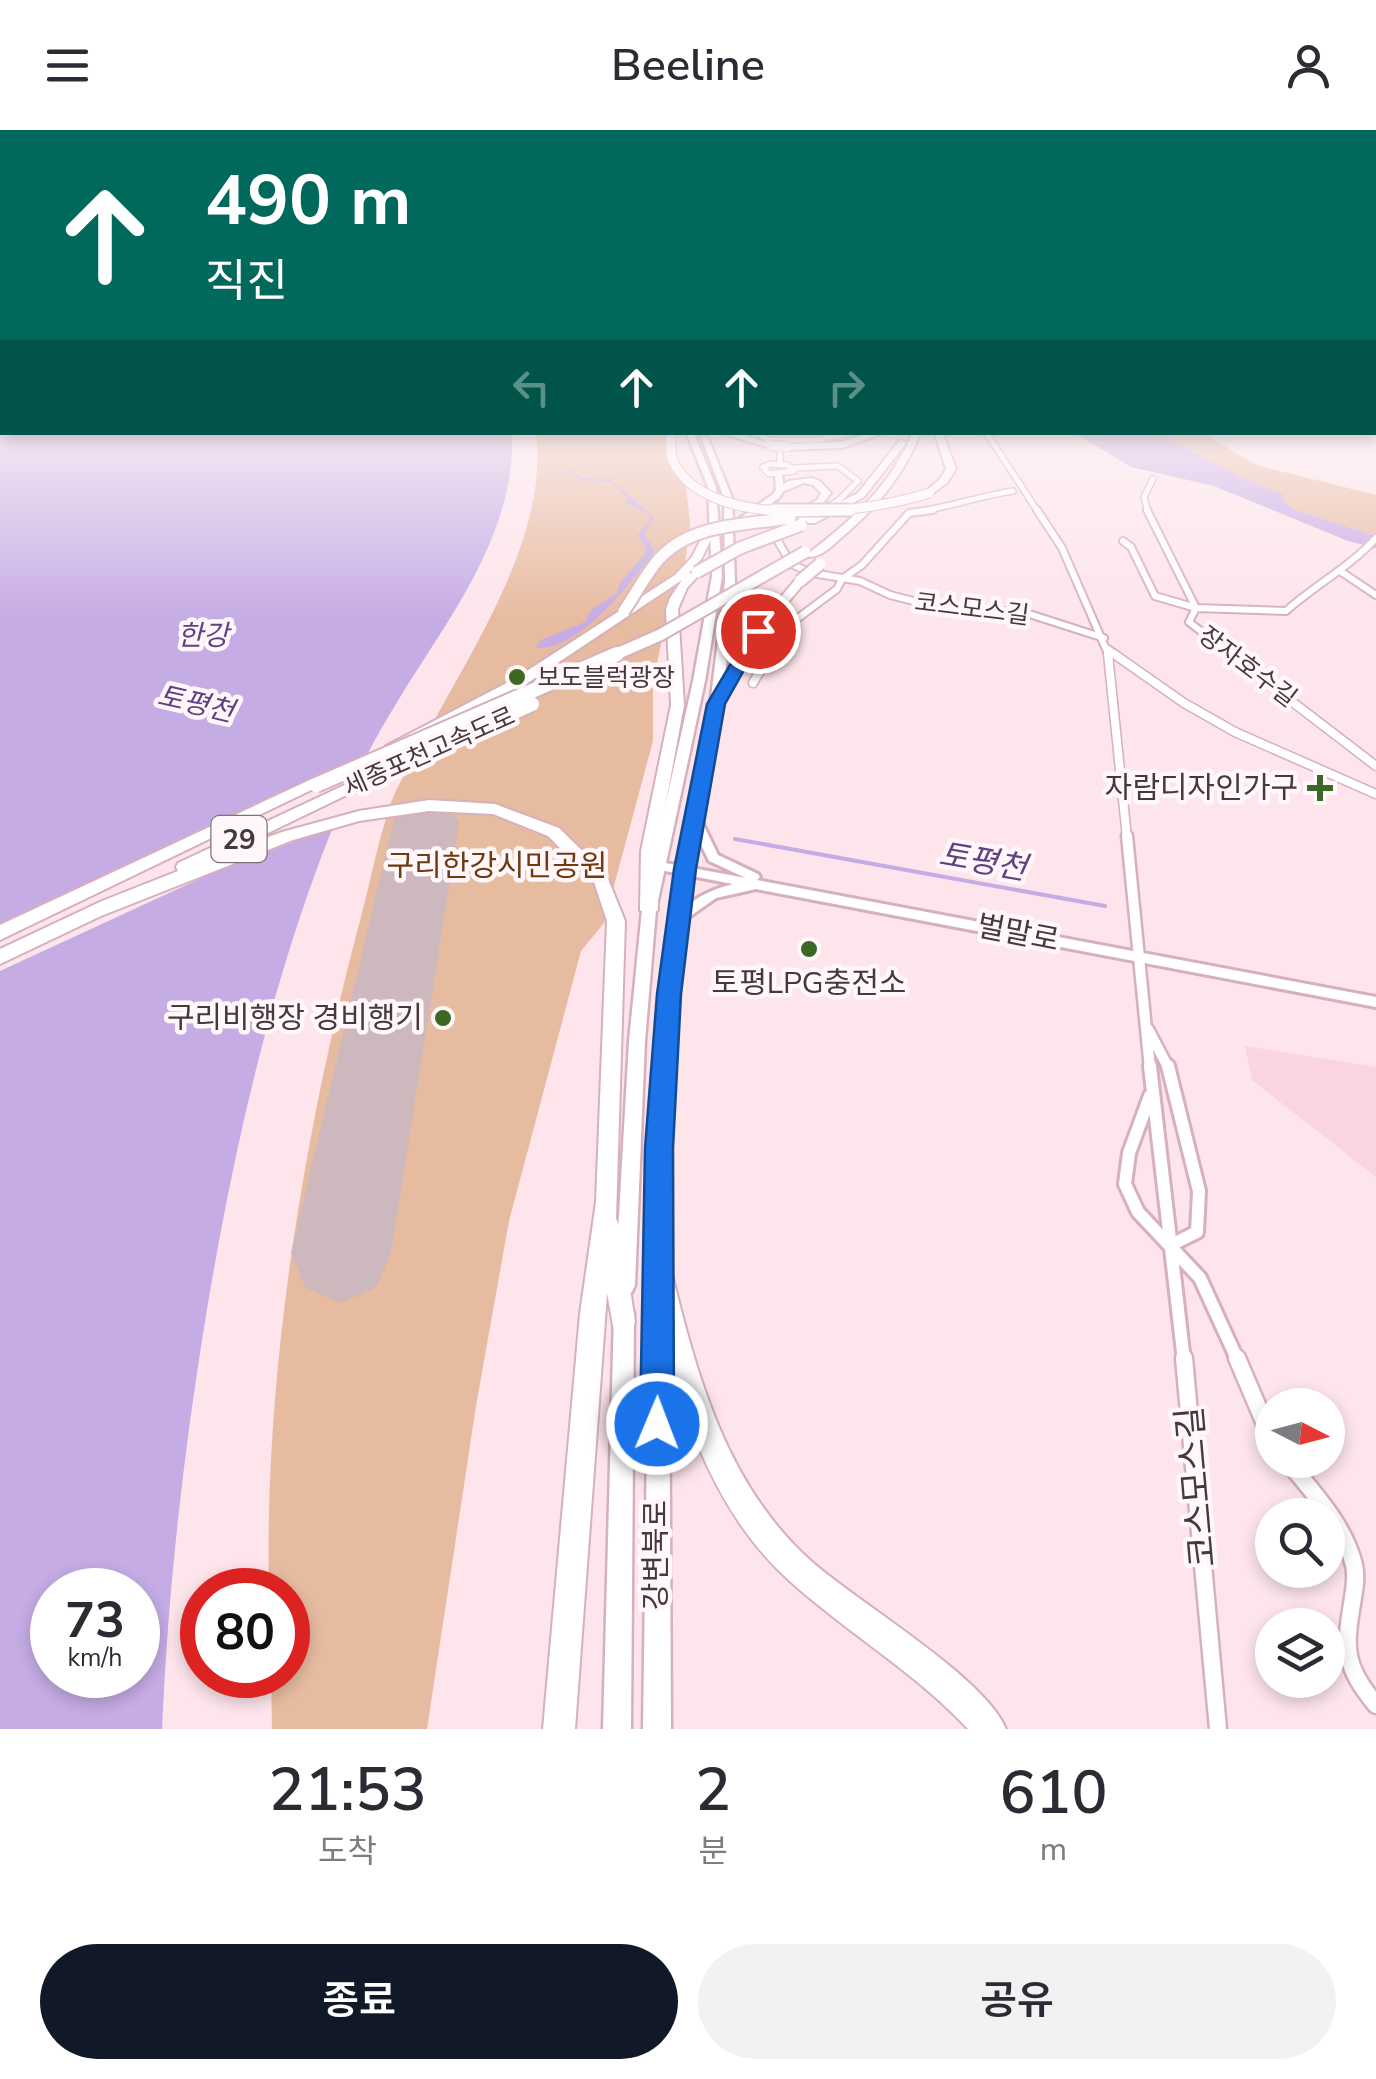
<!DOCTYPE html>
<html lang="ko">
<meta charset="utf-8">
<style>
body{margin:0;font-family:"Nunito Sans","Noto Sans KR",sans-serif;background:#f2f2f3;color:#2b2b33;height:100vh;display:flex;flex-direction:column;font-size:38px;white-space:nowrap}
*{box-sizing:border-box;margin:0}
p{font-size:32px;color:#7c7c81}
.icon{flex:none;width:55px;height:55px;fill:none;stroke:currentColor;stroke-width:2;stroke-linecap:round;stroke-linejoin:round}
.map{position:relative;height:1599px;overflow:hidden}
.sheet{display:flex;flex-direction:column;background:#fff;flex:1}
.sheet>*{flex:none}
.banner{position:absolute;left:0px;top:0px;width:1378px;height:305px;box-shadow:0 5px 15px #0003;background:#00695c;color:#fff;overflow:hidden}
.needle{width:65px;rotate:96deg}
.controls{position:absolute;left:1255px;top:1258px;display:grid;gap:20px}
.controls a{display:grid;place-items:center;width:90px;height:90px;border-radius:50%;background:#fff;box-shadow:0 5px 15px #0003;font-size:50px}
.speed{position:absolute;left:30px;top:1438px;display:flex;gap:20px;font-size:50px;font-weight:700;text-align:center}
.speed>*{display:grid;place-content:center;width:130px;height:130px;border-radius:50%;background:#fff;box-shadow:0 5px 15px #0003;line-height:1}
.speed small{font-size:25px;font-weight:400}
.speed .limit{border:15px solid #d22;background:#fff;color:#111}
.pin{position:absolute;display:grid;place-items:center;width:85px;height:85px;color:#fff;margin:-42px;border:5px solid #fff;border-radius:50%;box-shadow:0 2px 10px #0007}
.me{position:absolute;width:110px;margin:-55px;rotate:1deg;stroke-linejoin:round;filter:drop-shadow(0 0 8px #0008)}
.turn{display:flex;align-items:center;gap:35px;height:210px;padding:0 40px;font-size:45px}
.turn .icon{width:130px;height:130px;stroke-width:2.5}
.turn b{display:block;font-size:70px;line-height:85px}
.lanes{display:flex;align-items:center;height:95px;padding:0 40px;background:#0003;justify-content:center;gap:50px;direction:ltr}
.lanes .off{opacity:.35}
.eta{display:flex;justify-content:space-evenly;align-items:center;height:170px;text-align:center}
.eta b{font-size:60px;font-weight:600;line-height:70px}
.action{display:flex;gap:20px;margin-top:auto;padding:20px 40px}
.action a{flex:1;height:115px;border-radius:60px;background:#111827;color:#fff;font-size:40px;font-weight:600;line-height:115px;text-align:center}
.action a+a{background:#f2f2f3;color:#2b2b33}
header{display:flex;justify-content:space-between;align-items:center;height:130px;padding:0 40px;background:#fff;font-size:45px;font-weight:600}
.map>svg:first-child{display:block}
.built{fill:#fad4df}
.green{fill:#e7bba0}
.water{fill:#c5ace5;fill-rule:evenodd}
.pier{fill:#fde5eb}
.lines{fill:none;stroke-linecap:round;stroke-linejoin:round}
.stream{stroke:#c5ace5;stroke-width:4}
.runway{fill:#cdb8bd;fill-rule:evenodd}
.minor-far5-casing{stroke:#d6b0bb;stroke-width:8}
.minor-far4-casing{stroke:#d6b0bb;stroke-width:10}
.minor-far3-casing{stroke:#d6b0bb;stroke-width:11}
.minor-far2-casing{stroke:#d6b0bb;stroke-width:15}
.minor-far1-casing{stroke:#d6b0bb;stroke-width:18}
.minor-casing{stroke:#d6b0bb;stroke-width:21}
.tertiary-casing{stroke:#d6b0bb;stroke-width:6}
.trunk-casing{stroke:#d6b0bb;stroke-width:5}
.motorway-casing{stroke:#d6b0bb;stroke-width:4}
.minor-far5{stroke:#fff;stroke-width:5}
.minor-far4{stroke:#fff;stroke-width:6}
.minor-far3{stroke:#fff;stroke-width:8}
.minor-far2{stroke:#fff;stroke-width:10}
.minor-far1{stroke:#fff;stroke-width:12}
.minor{stroke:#fff;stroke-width:16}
.tertiary{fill:#fff;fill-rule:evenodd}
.trunk{fill:#fff;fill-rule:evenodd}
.motorway{fill:#fff;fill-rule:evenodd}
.motorway-bridge-far2-casing{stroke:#d6b0bb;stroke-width:11;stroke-linecap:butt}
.motorway-bridge-far1-casing{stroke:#d6b0bb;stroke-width:15;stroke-linecap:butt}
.motorway-bridge-casing{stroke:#d6b0bb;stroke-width:18;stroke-linecap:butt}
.motorway-bridge-far2{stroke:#fff;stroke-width:9}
.motorway-bridge-far1{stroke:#fff;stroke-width:11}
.motorway-bridge{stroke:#fff;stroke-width:14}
.route{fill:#1a73e8;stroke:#114b97;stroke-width:2.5}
.poi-dot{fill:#3c6826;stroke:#fff7f9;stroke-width:4}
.labels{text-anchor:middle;stroke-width:9;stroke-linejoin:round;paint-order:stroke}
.far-street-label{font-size:25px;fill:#47383c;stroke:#fff7f9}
.far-poi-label{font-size:25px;fill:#47383c;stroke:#fff7f9;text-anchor:start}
.far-water-label{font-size:28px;font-style:italic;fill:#603f83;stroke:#fff7f9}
.shield{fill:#fff7f9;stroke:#7e7175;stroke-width:2.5}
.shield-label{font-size:28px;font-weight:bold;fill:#47383c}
.poi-label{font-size:30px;fill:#47383c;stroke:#fff7f9;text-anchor:end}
.park-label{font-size:30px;fill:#6f3a10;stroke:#fff7f9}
.street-label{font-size:30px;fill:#47383c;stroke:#fff7f9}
.water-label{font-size:32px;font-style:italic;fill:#603f83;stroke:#fff7f9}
.near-street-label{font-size:35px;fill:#47383c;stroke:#fff7f9}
</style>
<header><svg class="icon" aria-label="menu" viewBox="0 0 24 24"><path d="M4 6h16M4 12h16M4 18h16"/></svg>Beeline<svg class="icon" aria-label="person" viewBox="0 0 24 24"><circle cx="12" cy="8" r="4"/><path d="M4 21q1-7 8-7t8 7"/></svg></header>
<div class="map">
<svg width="1376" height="1599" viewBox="0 0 1376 1599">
<rect width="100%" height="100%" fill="#fde5eb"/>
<!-- built -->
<path class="built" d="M1245,916L1376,937V1047L1252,950Z"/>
<!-- green -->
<path class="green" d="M536,303H668L685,346L690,393L683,452L668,477L653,555V611L604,793L581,821L509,1091L476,1276L427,1599H272L271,1545H288V1460H269C264,1246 303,1008 357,802C369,759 377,713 392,670C399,652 411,634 420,617C468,524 549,410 536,303Z
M1158,303H1203L1256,335L1376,365V406L1293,379L1284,371L1283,364L1244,349Z"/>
<!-- water -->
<path class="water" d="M0,267L2,302L512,303C516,404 449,487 399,569C369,617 342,672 322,725C267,871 233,1025 207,1179C184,1319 168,1457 162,1599H0ZM52,1460H138V1545H52Z
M1075,303H1158L1244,349L1283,364L1284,371L1293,379L1376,406V418L1348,411L1214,356L1131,337Z
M547,335L566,338L582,348L610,349L654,388L644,404L655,421C631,453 579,521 536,518L541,510L585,492L591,480L617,463L620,453L647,421L638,405L651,389L647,383L626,373L628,369L610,352L579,350L567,340Z"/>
<!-- pier -->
<path class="pier" d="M374,627L340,694L210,744L0,841V794Z"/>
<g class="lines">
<!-- stream -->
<path class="stream" d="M735,709L1105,776"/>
<!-- runway -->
<path class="runway" d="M426,671L450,677L459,693L391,1123L376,1158L341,1173L306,1158L291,1123L393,693L402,677Z"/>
<defs>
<path id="minor-far5" d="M758,302L780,321V333
M986,302L1038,382
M771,310H816L855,302
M771,334L788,335L794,341L769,344L763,337Z
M794,338L838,336L858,351L838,371L817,382
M916,382C950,377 979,366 1013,361
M1148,382L1144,367L1153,349"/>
<path id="minor-far4" d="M821,380L774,404L791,434L812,443L860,451L890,465L929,475L1026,483L1104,508
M1037,380L1062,418L1109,526
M1147,380L1196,478
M1123,411L1131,417L1155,466L1196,478
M1340,441L1376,465
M1108,519L1118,526
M769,526L786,497L837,459L842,449L862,435L909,383L933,380
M1233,526L1189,492L1196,478L1286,481C1315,455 1350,437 1376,408"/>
<path id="minor-far3" d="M1108,524L1127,708
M1114,524L1184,573L1235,602L1376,664
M1230,524L1376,636
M753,553L770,524"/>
<path id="minor-far2" d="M1127,706L1150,939
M1148,899L1169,939"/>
<path id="minor-far1" d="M1150,936L1184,1231
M1168,936L1199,1061L1197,1102L1173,1114
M1150,966L1129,1023L1125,1054L1138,1082L1200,1148L1238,1231"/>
<path id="minor" d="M1184,1228L1218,1599
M1237,1228L1272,1310
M1287,1330C1312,1362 1344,1394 1354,1435C1357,1448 1354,1461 1352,1474C1344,1521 1345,1537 1376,1575"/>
<path id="tertiary" d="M696,688L702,692L718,725L758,744L760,747L757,750L1376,867V877L756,759L716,768L679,794L673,789C689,770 709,760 733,754L660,740L654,736L656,733L660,732L746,748L709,731L690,692Z"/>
<path id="trunk" d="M686,302H693L716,357L722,446L705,551L656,780L645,911L635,1155L632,1162L625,1165L618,1162L615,1155L629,911L642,780L693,551L712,446L708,357Z
M701,306L708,308L732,368L733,393L773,364L776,360L775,343L782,345L784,360L779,368L733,401L735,453L722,575L692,739L672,902L669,1145L666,1152L659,1155L652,1152L649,1145L656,902L678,739L710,575L725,453L724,368Z
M659,1158L666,1161L669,1168L671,1599H643L649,1168L652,1161Z
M624,1173L631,1176L634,1183L631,1599H603L614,1183L617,1176Z"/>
<path id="motorway" d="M717,302H733L775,315L771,318Z
M872,302H886L842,318L787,320L783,317L787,314L841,312Z
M913,302H921C904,345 877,378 841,408C832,416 822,427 809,427V423C853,389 891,355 913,302Z
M934,302H942L956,339L947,353L929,366L924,363L940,349L946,339Z
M900,310L907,312L864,367L815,393H807V389L858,363Z
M811,348L820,351L831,363C823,374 811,387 796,386V382L817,370L821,363L813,355L804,353L780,363L775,360L789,351Z
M710,391L719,393L702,428L689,443L699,445L687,458L678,479L684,575L657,721L658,780L649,786L640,780L641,721L671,575L666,479L670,468L682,450L526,554L398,619H388L386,616L516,548L675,445L692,427Z
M796,449L806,451L763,502L721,578H711L709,575L752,501Z
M383,637L390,642L388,645L235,719L282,702L359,681L429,670L495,674L559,698L606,744L625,791L616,1089L621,1098L635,1192L632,1201L623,1204L614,1201L607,1163L575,1599H543L580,1184L596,1072L607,791L594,752L548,706L493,684L429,681L359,691L293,710L101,786L0,834V819L102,771L178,741L176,737L178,733Z
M329,641L334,643V649L0,810V795Z
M659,1128L667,1132L671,1140C697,1246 726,1355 811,1431C857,1472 985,1547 1006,1599H968C916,1543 849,1504 792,1453C702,1374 673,1252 647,1140L651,1132Z"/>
</defs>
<!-- minor-far5 casing -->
<use href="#minor-far5" class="minor-far5-casing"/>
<!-- minor-far4 casing -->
<use href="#minor-far4" class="minor-far4-casing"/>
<!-- minor-far3 casing -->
<use href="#minor-far3" class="minor-far3-casing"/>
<!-- minor-far2 casing -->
<use href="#minor-far2" class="minor-far2-casing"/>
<!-- minor-far1 casing -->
<use href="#minor-far1" class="minor-far1-casing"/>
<!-- minor casing -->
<use href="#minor" class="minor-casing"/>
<!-- tertiary casing -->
<use href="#tertiary" class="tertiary-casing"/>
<!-- trunk casing -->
<use href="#trunk" class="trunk-casing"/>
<!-- motorway casing -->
<use href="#motorway" class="motorway-casing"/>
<!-- minor-far5 -->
<use href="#minor-far5" class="minor-far5"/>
<!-- minor-far4 -->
<use href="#minor-far4" class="minor-far4"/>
<!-- minor-far3 -->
<use href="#minor-far3" class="minor-far3"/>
<!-- minor-far2 -->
<use href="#minor-far2" class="minor-far2"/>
<!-- minor-far1 -->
<use href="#minor-far1" class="minor-far1"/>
<!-- minor -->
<use href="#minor" class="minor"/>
<!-- tertiary -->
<use href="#tertiary" class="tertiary"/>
<!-- trunk -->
<use href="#trunk" class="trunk"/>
<!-- motorway -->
<use href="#motorway" class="motorway"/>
<defs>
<path id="motorway-bridge-far2" d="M671,302C671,312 669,324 674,333C710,403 869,383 929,363
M771,315L787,317"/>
<path id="motorway-bridge-far1" d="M774,380H850
M697,442L740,418L801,395
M800,451L820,434
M624,481C636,464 645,445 659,429C692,393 745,395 790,388
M612,526L660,505L805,422"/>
<path id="motorway-bridge" d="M383,642L532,574
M316,655L617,524"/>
</defs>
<!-- motorway-bridge-far2 casing -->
<use href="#motorway-bridge-far2" class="motorway-bridge-far2-casing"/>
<!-- motorway-bridge-far1 casing -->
<use href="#motorway-bridge-far1" class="motorway-bridge-far1-casing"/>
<!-- motorway-bridge casing -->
<use href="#motorway-bridge" class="motorway-bridge-casing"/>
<!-- motorway-bridge-far2 -->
<use href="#motorway-bridge-far2" class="motorway-bridge-far2"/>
<!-- motorway-bridge-far1 -->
<use href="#motorway-bridge-far1" class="motorway-bridge-far1"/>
<!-- motorway-bridge -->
<use href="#motorway-bridge" class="motorway-bridge"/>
</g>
<!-- sky -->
<linearGradient id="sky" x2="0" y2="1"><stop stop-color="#9ab1e7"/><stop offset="0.54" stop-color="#fef3f6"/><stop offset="1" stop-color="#fef3f6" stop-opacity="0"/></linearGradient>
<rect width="1376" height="491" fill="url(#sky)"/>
<!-- route -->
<path class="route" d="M758,496L766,501L725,574L696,739L681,864L673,1018L674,1294L669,1306L657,1311L645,1306L640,1294L645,1018L657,864L674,739L707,574L750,501Z"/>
<!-- markers -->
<g class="poi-dot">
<circle cx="517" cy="547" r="10"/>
<path d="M1315 643h10v10h10v10h-10v10h-10v-10h-10v-10h10z"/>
<circle cx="809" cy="819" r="10"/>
<circle cx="443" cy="888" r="10"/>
</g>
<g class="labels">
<!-- far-street labels -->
<g class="far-street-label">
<text transform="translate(972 478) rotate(7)" y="9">코스모스길</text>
<text transform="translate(1248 536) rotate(37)" y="9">장자호수길</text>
<text transform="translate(429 621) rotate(-24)" y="9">세종포천고속도로</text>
</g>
<!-- far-poi labels -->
<g class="far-poi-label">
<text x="537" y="556">보도블럭광장</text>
</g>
<!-- far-water labels -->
<g class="far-water-label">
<text x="203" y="515">한강</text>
<text transform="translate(196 573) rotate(13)" y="10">토평천</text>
</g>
<!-- shield labels -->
<rect class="shield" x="211.5" y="686" width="55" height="46" rx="8"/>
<g class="shield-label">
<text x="239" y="719">29</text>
</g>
<!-- poi labels -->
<g class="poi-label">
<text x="1298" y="668">자람디자인가구</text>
<text x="809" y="863" text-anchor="middle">토평LPG충전소</text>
<text x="423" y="898">구리비행장 경비행기</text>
</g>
<!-- park labels -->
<g class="park-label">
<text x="497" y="746">구리한강시민공원</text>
</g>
<!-- street labels -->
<g class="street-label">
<text transform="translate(1018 803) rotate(11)" y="10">벌말로</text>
<text transform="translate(656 1425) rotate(-90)" y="10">강변북로</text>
</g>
<!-- water labels -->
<g class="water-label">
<text transform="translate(983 731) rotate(10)" y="11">토평천</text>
</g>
<!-- near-street labels -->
<g class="near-street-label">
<text transform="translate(1196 1357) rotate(-95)" y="12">코스모스길</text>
</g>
</g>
</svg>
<div class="controls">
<a><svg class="needle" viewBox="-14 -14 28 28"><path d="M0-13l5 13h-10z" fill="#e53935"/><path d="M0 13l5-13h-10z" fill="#7c7c81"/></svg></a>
<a><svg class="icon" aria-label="search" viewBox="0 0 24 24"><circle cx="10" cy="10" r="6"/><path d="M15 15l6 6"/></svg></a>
<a><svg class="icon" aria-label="layers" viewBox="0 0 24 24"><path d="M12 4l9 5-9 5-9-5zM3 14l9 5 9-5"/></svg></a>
</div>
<div class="speed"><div>73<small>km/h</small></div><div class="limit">80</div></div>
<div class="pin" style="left:758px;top:501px;background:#d93025"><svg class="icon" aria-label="arrive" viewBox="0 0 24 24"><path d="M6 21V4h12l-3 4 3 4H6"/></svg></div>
<svg class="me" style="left:657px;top:1294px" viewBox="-20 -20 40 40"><circle r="17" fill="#1a73e8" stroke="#fff" stroke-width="3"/><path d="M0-11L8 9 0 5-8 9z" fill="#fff"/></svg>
<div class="banner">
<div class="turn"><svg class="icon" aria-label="ahead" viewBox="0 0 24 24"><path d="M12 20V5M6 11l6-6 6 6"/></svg><div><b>490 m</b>직진</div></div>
<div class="lanes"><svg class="icon off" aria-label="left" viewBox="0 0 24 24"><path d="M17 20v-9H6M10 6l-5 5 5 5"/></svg><svg class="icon" aria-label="ahead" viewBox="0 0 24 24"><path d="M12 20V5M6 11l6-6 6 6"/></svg><svg class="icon" aria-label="ahead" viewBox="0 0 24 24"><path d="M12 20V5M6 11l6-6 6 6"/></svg><svg class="icon off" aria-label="right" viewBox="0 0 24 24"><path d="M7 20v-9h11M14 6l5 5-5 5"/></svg></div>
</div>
</div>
<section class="sheet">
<div class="eta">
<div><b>21:53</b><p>도착</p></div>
<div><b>2</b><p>분</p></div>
<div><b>610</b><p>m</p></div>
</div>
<div class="action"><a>종료</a><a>공유</a></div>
</section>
